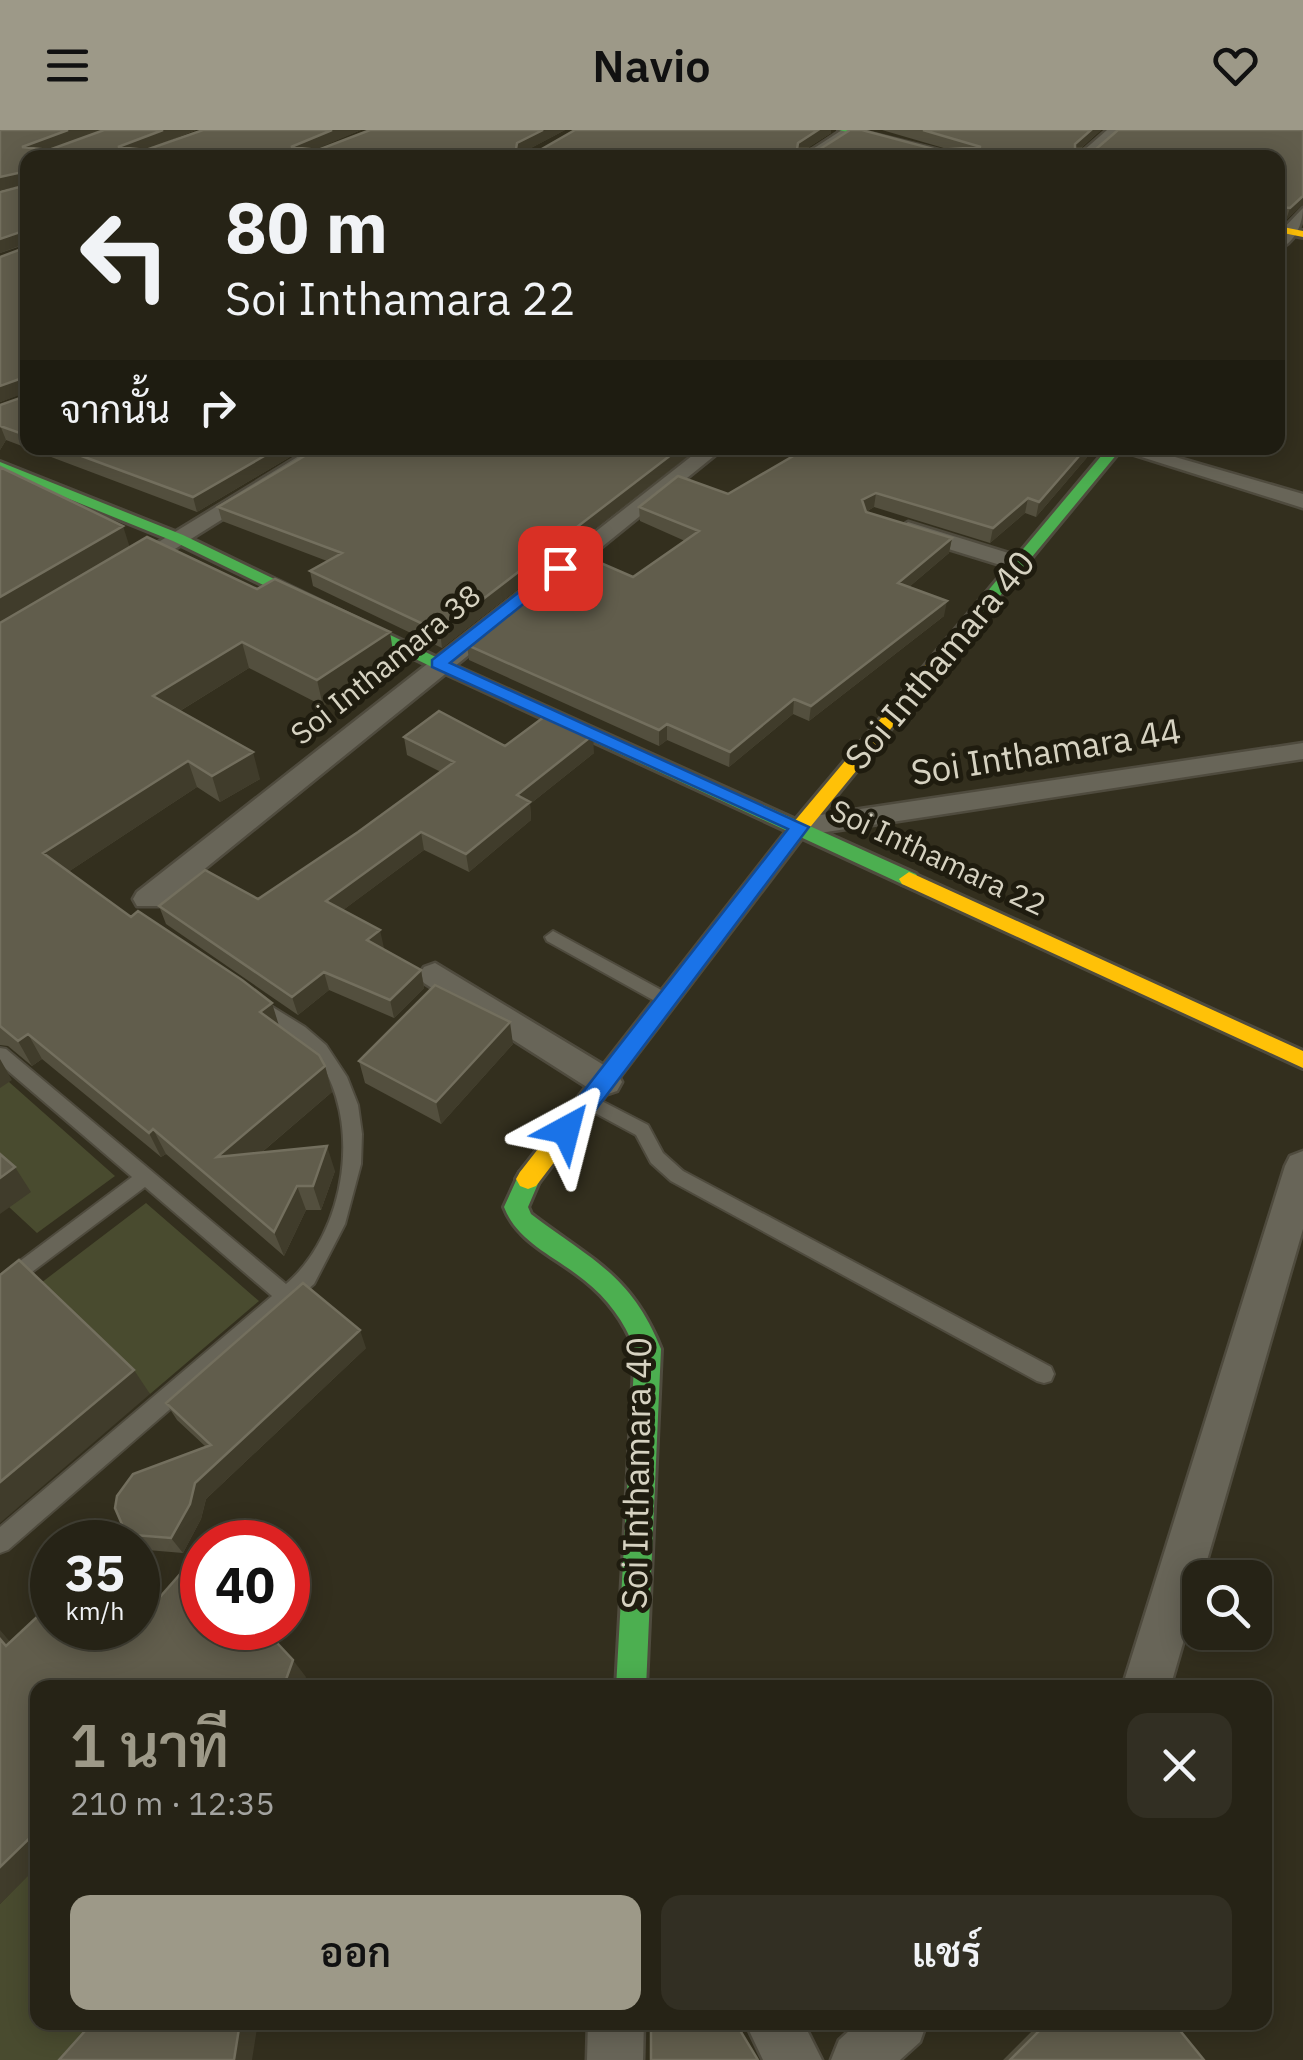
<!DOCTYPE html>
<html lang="th">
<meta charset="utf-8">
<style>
body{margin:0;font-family:"IBM Plex Sans",Sarabun,sans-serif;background:#322f23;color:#f1f3f6;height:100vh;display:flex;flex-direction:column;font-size:38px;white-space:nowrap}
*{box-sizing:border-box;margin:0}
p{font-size:32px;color:#a4a4a1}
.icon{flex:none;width:55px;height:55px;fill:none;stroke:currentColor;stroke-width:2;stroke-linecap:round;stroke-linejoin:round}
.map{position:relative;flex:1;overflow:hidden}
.drawer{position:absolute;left:30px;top:1550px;width:1242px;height:350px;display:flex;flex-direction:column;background:#262316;border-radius:20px;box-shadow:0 5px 25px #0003,0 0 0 2px #424035}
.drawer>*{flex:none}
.guide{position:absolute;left:20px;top:20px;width:1265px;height:305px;border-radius:20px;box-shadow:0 5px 25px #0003,0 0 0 2px #424035;background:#262316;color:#f1f3f6;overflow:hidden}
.tools{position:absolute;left:1182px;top:1430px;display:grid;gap:20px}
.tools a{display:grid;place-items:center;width:90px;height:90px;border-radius:20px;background:#262316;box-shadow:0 5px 25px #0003,0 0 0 2px #424035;font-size:50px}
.speed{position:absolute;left:30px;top:1390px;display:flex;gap:20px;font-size:50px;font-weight:700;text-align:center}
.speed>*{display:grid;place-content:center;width:130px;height:130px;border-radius:50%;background:#262316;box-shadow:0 5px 25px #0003,0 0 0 2px #424035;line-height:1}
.speed small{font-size:25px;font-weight:400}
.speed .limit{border:15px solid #d22;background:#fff;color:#111}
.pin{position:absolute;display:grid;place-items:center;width:85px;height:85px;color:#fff;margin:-42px;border-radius:20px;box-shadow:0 5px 15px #0006}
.me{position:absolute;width:110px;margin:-55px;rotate:38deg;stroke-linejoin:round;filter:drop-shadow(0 0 8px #0008)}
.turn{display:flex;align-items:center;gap:35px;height:210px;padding:0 40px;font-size:45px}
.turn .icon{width:130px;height:130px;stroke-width:2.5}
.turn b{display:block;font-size:70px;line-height:85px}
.then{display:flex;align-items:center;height:95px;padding:0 40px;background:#0003;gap:20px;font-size:38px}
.round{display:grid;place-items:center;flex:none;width:105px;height:105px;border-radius:20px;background:#322f23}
.summary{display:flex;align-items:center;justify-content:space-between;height:170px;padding:0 40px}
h1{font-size:60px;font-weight:600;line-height:75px;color:#9d9988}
.action{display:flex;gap:20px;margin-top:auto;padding:20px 40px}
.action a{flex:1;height:115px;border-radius:20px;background:#9d9988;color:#111;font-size:40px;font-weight:600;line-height:115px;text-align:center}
.action a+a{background:#322f23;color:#f1f3f6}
header{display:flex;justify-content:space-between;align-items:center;height:130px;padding:0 40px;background:#9d9988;color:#111;font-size:45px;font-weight:600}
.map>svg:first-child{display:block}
.green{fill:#494b2f}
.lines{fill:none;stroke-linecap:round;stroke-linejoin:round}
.lane-casing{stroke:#4f4b3e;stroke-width:4}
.street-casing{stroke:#4f4b3e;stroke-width:5}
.fast-casing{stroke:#4f4b3e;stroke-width:6}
.slow-casing{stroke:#4f4b3e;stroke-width:6}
.lane{fill:#686558;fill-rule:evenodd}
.street{fill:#686558;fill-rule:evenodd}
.fast{fill:#4caf50;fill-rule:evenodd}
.slow{fill:#ffc107;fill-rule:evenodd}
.wall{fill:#534f3e}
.shaded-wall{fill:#403c2b}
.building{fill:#615d4c;stroke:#736f5e;stroke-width:2.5}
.route{fill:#1a73e8;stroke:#114b97;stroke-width:2.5}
.labels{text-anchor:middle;stroke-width:10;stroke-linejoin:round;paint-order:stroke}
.far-street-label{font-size:30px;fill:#d6d2c1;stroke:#1f1c0f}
.street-label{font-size:35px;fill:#d6d2c1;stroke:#1f1c0f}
</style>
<header><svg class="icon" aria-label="menu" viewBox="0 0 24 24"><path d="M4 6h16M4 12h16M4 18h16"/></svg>Navio<svg class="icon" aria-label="heart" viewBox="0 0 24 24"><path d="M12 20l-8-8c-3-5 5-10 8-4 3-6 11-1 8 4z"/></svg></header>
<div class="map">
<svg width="1303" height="1930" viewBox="0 0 1303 1930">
<rect width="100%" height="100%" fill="#332f1e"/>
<!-- green -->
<path class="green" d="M0,944L115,1046L37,1103L9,1077L0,1034Z
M146,1073L259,1171L150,1264L37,1156Z
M37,1736L38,1892L121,1893L87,1930H0V1774Z"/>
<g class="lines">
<defs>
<path id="lane" d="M553,801L674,867L676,871L674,875H662L547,811L545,807Z
M258,868L305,897L326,915L347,947L358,975L362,1004L361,1034L345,1094L314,1154L8,1420L0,1423V1397L272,1166L145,1057L0,1166V1146L132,1047L0,934V918L6,919L286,1154C346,1103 364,989 315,925C299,905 273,893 252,878L250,874L252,870Z
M590,965L648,995L663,1023L683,1041L1051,1237L1054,1244L1051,1251L1044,1253L1037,1251L671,1051L651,1033L636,1005L584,977L581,972L584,967Z"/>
<path id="street" d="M842,0H859L817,28H799Z
M1107,0H1122L1091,28H1075Z
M1303,78C1303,94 1294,114 1278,119V104Z
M312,318H336L159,429L151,431L139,424Z
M702,318H724L159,776H137L133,769L137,762Z
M1113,318H1144L1303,364V378Z
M908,392L1028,429L1032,434L1020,441L900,404L897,399Z
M1303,613V629L800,706L785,697L800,688Z
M435,833L617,943L622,952L617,961L605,965L593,961L424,853L419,845L424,837Z
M1303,1021V1099L1170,1558H1122L1285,1036L1290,1026Z
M588,1892H644L643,1930H587Z
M745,1892H803L822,1930H763Z
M859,1892H927L920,1912L900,1930H831L839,1910Z"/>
<path id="fast" d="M839,0H855L969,28H951Z
M1108,318H1122L951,525H939V519Z
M0,332L183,405L444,531L916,744L919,749L909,756L902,754L432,537L173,411L0,341Z
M528,1039L536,1042L540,1049L528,1077L531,1084C591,1130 631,1144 661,1219L646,1558H616L635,1219C624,1191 608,1169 584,1150C556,1127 517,1112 504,1077L520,1042Z"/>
<path id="slow" d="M1278,96L1303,101V107L1278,102Z
M945,517L953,522L951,525L807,701L536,1056L528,1059L520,1056L516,1049L520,1042L793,693L939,519Z
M909,742L1303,921V938L902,754L899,749Z"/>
</defs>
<!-- lane casing -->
<use href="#lane" class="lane-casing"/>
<!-- street casing -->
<use href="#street" class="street-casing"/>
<!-- fast casing -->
<use href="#fast" class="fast-casing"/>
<!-- slow casing -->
<use href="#slow" class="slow-casing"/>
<!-- lane -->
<use href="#lane" class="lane"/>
<!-- street -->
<use href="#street" class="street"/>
<!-- fast -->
<use href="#fast" class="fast"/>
<!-- slow -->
<use href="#slow" class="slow"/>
</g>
<!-- wall -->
<path class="wall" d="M0,0H196L145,20L203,0H361L315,19L318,20L370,0H565L529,19L540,20L575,0H831V3L806,19L937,20L947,19L882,0H1101L1080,19H1096L1303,0V74L1286,90L28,28V318H305L197,382L6,310L0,320V275L26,266V262L0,272L27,114L0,123V62L27,55V54L0,60Z
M318,318H698L442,518L313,456L310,441L327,431L222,391L218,377Z
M1095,318L1036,387L1025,383L990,413L874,377L866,382L952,408L949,423L909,457L944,486L809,591L793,584L729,637L667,610L659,616L469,530L467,515L633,447L685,411L640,391L639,377Z
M0,337L130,417L394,528L323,576L249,538L180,581L260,649L220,672L197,657L68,742L279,896L325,936L332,962L261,1023L335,1041L321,1080H306L284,1126L166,1024L161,1027L42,929L32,936L8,916L0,915Z
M404,607L594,623L530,674L531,690L469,742L424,720L343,780L384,818L382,819L421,840L424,858L394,888L329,860L298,885L166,794L159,776L258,769L358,702L441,642L407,625Z
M513,914L441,994L365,953L359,931Z
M366,1218L206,1369L201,1389L183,1423L147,1420L138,1414V1412L124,1399L206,1317L177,1290L166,1273Z
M1041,1892H1173L1204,1930H1003Z"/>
<!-- shaded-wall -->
<path class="shaded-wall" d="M68,0H102L28,28L22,17Z
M163,0H196L124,28L118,17Z
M332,0H361L296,28L291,17Z
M543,0H565L518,25L516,19L517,13Z
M818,0H831V3L797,25L798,13Z
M1091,0H1101L1073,25L1075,14Z
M27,41L28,54L0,60V47Z
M1303,66V74L1286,90L1290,78Z
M23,101L27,113L0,123V109Z
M25,247L28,262L0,272V256Z
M0,295L6,310L0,320Z
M278,318H305L197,382L193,367Z
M680,318H698L442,518L440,502Z
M1086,318H1095L1036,387L1039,372Z
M876,363L874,377L860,385L862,370Z
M1028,368L1025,383L990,413L993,398Z
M123,396L131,421L0,499V467Z
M952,408L949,423L896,468L898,453Z
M947,471L944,486L809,591L811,576Z
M390,502L394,528L323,576L317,550Z
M242,512L249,538L162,592L153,566Z
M794,569L793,584L729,637L730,622Z
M667,594V610L659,616V600Z
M593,605L594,623L530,674L531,690L469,742L466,724L517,665Z
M253,622L260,649L220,672L212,646Z
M188,631L197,657L56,750L43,723Z
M421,702L424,720L331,789L326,771Z
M380,800L384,818L371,828L367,810Z
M421,840L424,858L394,888L390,870Z
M324,842L329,860L298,885L292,867Z
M272,873L280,899L260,882Z
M510,892L513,914L441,994L436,972Z
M28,904L42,929L32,936L18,911Z
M0,929L12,950L0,958Z
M325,936L332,962L228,1051L217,1027Z
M153,999L166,1024L161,1027L149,1003Z
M327,1016L335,1041L321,1080L313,1056Z
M15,1037L31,1062L0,1084V1048Z
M297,1056L306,1080L284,1126L274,1102Z
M360,1200L366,1218L206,1369L201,1389L183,1423L171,1408L195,1353Z
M134,1240L150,1264L0,1393V1352Z
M0,1500L29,1534L6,1516L0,1509Z
M293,1530L306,1547L302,1558H283Z
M38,1700V1736L0,1774V1737Z
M240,1892H258L252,1930H234Z"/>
<!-- building -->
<path class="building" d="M0,0H68L22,17L49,20L104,0H163L118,17L146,20L203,0H332L291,17L318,20L370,0H543L517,13L516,19L540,20L575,0H818L798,13L797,19H820L850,0H862L937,20L981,17L923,0H1091L1075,14V19H1096L1118,0H1303V66L1290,78L1280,77L1278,96V28H28V104L23,101L0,109V62L27,55V41L0,47Z
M28,106V306L0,296V275L26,266L25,247L0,256V127L27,117Z
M60,318H278L193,367Z
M318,318H680L440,502L310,441L342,423L218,377Z
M807,318H1086L1039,372L1028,368L993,398L876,363L862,370L866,382L952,408L898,453L947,471L811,576L794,569L730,622L667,594L659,600L467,515L580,424L633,447L699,401L639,377L678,346L728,364Z
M0,337L123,396L0,467Z
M147,407L257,459L275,449L390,502L317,550L242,512L153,566L253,622L212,646L188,631L43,723L131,787L138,781L242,850L272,873L260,882L319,925L325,936L217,1027L327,1016L313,1056H297L274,1102L153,999L149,1003L28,904L18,911L0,896V493Z
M439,581L505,616L548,584L593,605L517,665L530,672L466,724L421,702L326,771L380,800L367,810L421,840L390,870L324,842L292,867L159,776L205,740L258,769L358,702L454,632L404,607Z
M435,855L510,892L436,972L359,931Z
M0,1024L15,1037L0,1048Z
M19,1130L134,1240L0,1352V1145Z
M303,1153L360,1200L195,1353L190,1374L171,1408L134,1405L124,1399L115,1378L117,1366L133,1344L211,1315L166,1273Z
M197,1425L202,1431V1498H263L293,1530L283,1558H38V1700L0,1737V1509L6,1516L52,1473V1498H96L114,1518L132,1498H138V1492Z
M93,1892H240L234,1930H59Z
M651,1892H735L758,1930H651Z
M1048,1892H1173L1204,1930H1010Z"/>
<!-- route -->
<path class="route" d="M555,434L568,438L450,533L809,697L575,1007L566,1010L555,1000L558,994L788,699L432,537V530Z"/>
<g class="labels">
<!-- far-street labels -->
<g class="far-street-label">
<text transform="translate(386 535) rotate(-39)" y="10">Soi Inthamara 38</text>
<text transform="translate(938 728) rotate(25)" y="10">Soi Inthamara 22</text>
</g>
<!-- street labels -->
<g class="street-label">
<text transform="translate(940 530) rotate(-50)" y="12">Soi Inthamara 40</text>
<text transform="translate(1046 622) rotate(-9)" y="12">Soi Inthamara 44</text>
<text transform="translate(637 1343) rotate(-89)" y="12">Soi Inthamara 40</text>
</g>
</g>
</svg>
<div class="tools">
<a><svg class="icon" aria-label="search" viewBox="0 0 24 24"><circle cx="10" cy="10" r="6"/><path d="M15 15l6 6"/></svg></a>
</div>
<div class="speed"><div>35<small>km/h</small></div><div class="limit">40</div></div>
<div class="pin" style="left:560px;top:438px;background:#d93025"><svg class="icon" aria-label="arrive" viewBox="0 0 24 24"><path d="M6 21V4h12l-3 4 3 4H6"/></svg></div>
<svg class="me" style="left:566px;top:1000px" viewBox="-20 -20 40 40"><path d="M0-17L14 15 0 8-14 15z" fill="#1a73e8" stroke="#fff" stroke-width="4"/></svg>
<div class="guide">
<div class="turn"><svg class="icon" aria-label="left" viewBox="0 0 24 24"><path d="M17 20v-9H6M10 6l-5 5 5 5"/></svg><div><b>80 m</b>Soi Inthamara 22</div></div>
<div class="then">จากนั้น<svg class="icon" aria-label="right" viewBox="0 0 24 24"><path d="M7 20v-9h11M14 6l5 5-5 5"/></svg></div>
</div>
<section class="drawer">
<div class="summary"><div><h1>1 นาที</h1><p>210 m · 12:35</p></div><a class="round"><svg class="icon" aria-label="close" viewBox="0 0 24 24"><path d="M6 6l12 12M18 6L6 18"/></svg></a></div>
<div class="action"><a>ออก</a><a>แชร์</a></div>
</section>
</div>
